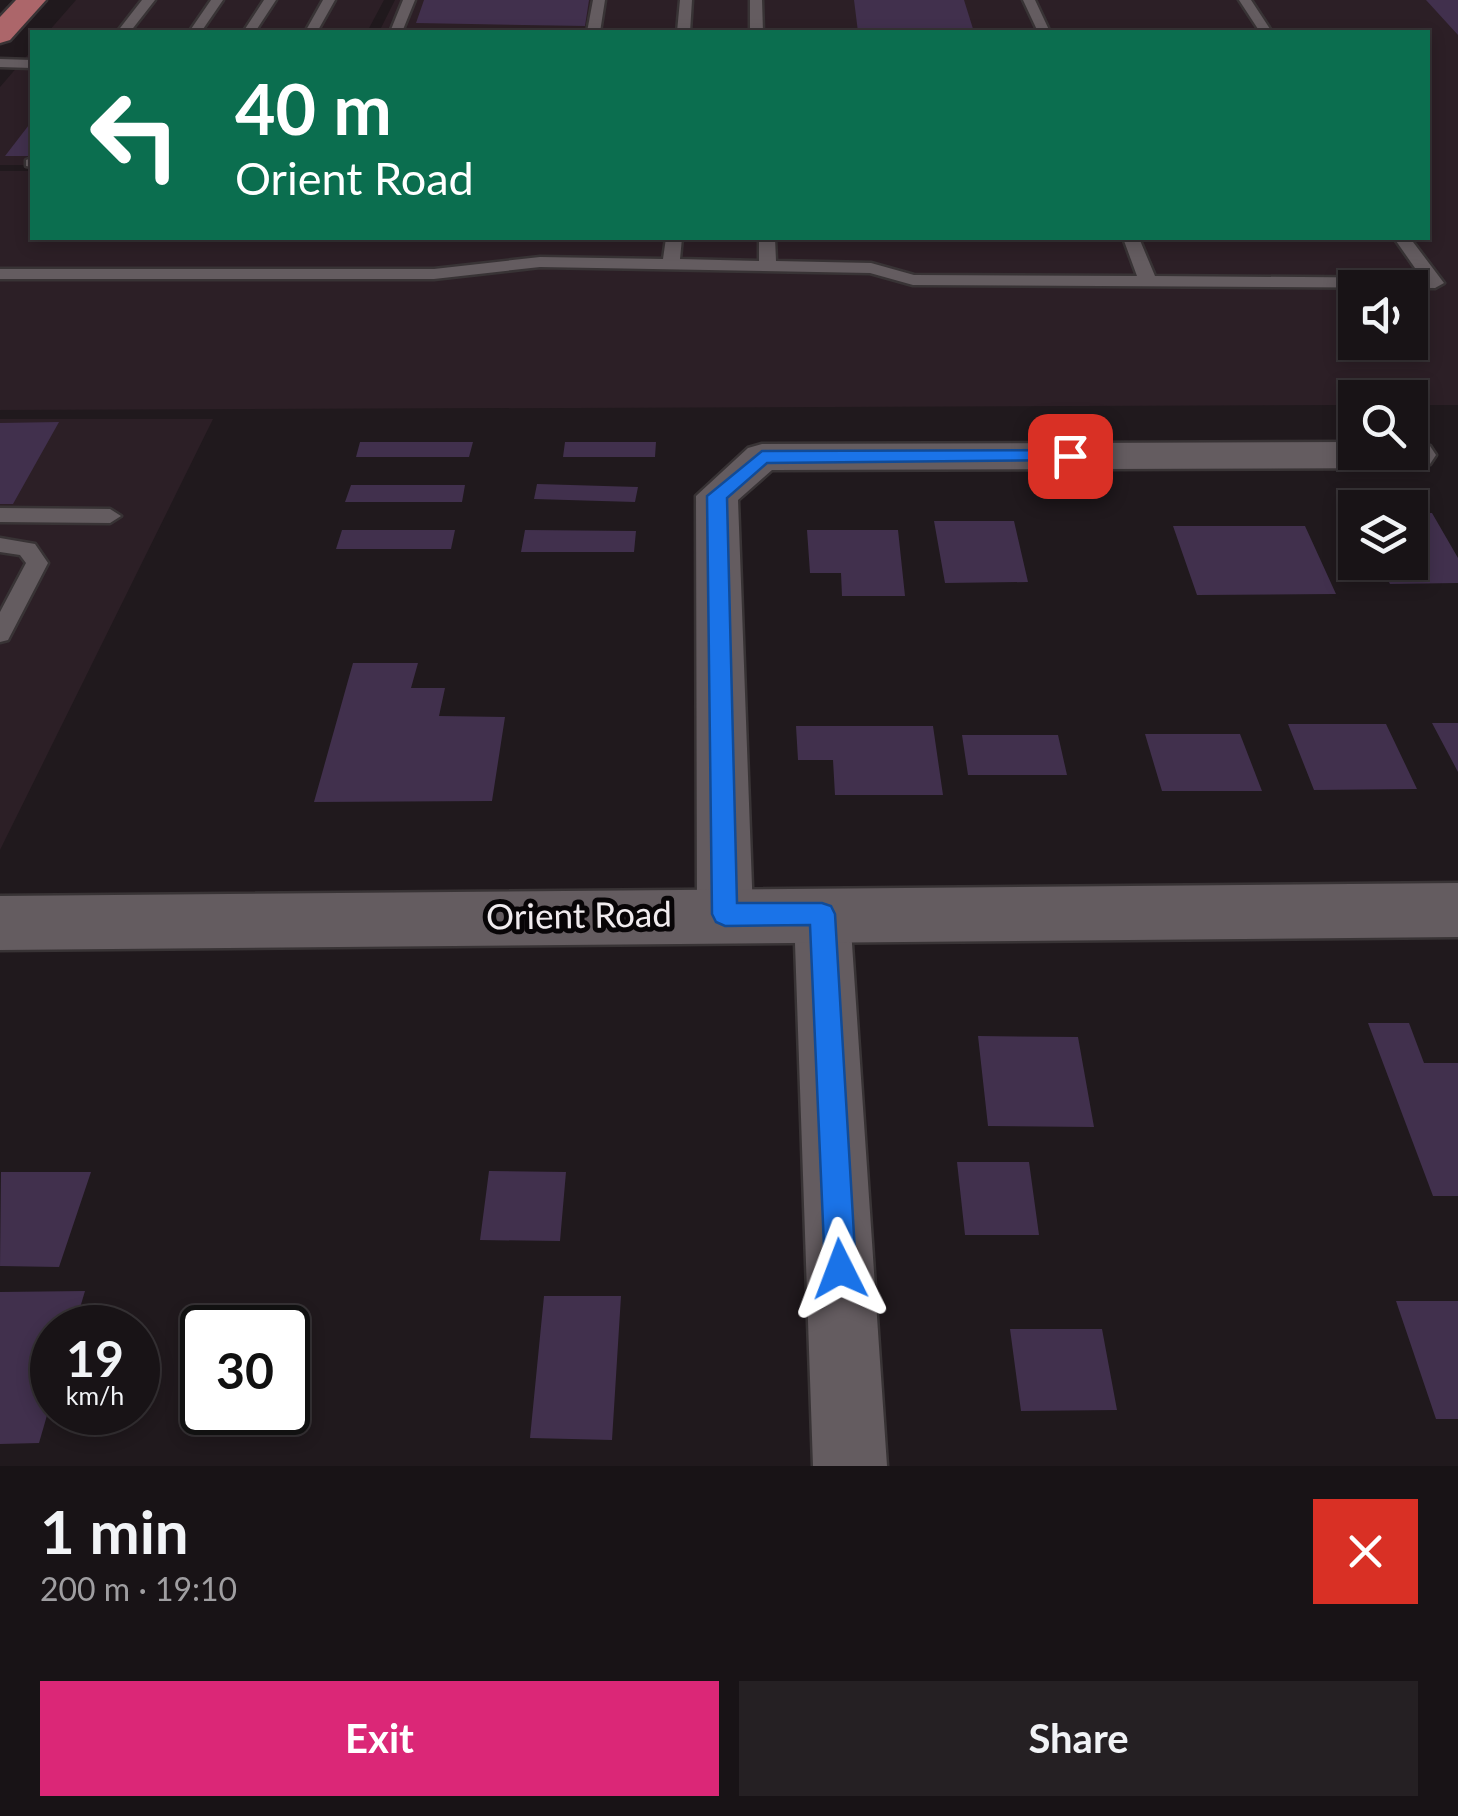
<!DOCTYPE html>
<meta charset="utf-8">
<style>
body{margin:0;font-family:Lato,sans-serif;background:#252023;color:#f1f3f6;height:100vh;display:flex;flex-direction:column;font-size:38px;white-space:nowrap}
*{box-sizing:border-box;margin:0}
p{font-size:32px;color:#9f9ea1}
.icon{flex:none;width:55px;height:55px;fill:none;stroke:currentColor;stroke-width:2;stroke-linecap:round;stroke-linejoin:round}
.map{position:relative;height:1466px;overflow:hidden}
.panel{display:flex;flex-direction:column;background:#181316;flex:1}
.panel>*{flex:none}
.top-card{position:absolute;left:30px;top:30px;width:1400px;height:210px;border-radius:0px;box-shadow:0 5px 15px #0003,0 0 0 2px #363235;background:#0b6e4f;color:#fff;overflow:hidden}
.buttons{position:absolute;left:1338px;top:270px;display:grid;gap:20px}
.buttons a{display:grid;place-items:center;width:90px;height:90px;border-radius:0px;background:#181316;box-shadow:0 5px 15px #0003,0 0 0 2px #363235;font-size:50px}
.speed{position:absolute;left:30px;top:1305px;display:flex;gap:20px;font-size:50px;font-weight:700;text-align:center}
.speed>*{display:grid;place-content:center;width:130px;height:130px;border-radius:50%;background:#181316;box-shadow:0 5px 15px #0003,0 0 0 2px #363235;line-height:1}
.speed small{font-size:25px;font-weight:400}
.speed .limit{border:5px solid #111;border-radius:15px;background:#fff;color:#111}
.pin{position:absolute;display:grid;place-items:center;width:85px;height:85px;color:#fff;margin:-42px;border-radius:20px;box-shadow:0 5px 15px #0006}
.me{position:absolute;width:110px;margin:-55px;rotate:357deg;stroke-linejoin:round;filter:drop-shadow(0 0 8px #0008)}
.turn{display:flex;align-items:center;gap:35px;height:210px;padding:0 40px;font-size:45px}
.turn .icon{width:130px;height:130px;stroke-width:2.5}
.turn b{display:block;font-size:70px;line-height:85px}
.round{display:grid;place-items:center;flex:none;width:105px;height:105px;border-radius:0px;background:#252023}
.headline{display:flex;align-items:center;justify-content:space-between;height:170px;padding:0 40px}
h1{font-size:60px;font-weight:700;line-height:75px}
.action{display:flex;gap:20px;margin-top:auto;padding:20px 40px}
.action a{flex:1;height:115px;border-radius:0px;background:#db2777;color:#fff;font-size:40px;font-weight:700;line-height:115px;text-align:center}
.action a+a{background:#252023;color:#f1f3f6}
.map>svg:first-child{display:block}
.built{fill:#2c1f26;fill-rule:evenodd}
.building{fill:#41304d}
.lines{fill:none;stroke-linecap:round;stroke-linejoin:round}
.lane-casing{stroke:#383335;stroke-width:5}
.street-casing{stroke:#383335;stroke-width:5}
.secondary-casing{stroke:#383335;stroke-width:5}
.primary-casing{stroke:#383335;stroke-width:5}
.lane{fill:#645c60;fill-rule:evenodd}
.street{fill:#645c60;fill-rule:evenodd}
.secondary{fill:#645c60;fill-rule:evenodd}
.primary{fill:#ac666a;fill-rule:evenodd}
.route{fill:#1a73e8;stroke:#114b97;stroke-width:2.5}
.labels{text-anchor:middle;stroke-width:10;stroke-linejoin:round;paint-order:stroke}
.street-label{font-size:35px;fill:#f0ebee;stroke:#080507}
</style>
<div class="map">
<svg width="1458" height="1466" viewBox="0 0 1458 1466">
<rect width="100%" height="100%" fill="#20191d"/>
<!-- built -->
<path class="built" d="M76,0H384L367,32H48Z
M395,0H1458V405H1410V398H1355V405L0,410V171H32V238H1428V32H379ZM1355,288H1410V342H1355Z
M32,50V165H0V87Z
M0,419H213L0,850Z"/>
<!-- building -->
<path class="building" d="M424,0H589L585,26L416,23Z
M854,0H964L974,32H858Z
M1426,0H1458V35Z
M32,121V156H5Z
M59,422L13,504H0V423Z
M360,442H473L469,457H356Z
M565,442H656L655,457H563Z
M537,484L638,487L635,502L534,499Z
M351,485H465L462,502H345Z
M1410,513H1432L1458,558V583L1390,584L1379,562H1410Z
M934,521H1014L1028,582L945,583Z
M1173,526H1305L1336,594L1197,595Z
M342,530H455L451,549H336Z
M525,530L636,531L634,552H521Z
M807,530H898L905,596H842L841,573H810Z
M353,663H418L411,688H445L439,716L505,717L492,801L314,802Z
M1432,723H1458V772Z
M1288,724H1386L1417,789L1314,790Z
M796,726H933L943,795H835L833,760H798Z
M1145,734H1240L1262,791H1162Z
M962,735H1058L1067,775H968Z
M1368,1023H1409L1424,1063H1458V1196H1433Z
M978,1036L1078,1037L1094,1127L988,1126Z
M957,1162H1029L1039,1235H965Z
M489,1171L566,1172L560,1241L480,1240Z
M1,1172H91L59,1267L0,1266Z
M85,1291L74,1328H52V1398L39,1443L0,1444V1292Z
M544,1296H621L612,1440L530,1438Z
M1396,1301H1458V1419H1436Z
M1010,1329H1102L1117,1410L1021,1411Z"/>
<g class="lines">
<defs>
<path id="lane" d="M142,0H155L130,32H117Z
M211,0H223L201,32H189Z
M264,0H276L255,32H243Z
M323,0H335L317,32H305Z
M403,0H415L402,32H390Z
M593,0H605L600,32H587Z
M680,0H692L690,32H677Z
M750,0H762L763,32H750Z
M1023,0H1035L1050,32H1038Z
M1239,0H1251L1272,32H1260Z
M0,59L32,60V68L0,67Z
M32,158V167L26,166V160Z
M666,238H682L680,259L759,261V238H775L776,261L871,263L914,275L1137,276L1123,238H1139L1155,276L1422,278L1394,238H1410L1444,283L1435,288L913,285L870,273L540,267L434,279H0V269H434L540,257L663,259Z
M0,508L110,509L121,516L110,523L0,522Z
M0,538L35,544L48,563L8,640L0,642V612L26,563L20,555L0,552Z"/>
<path id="street" d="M1355,442V452H1410V442L1430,446L1436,455L1430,464L1416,468L772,470L738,500L753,914L745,931L725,938L705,931L697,914L696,496L748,448L762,444Z
M822,890L842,897L850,914L887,1466H813L794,914L802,897Z"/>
<path id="secondary" d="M1458,883V937L0,950V896Z"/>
<path id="primary" d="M16,0H46L10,40L0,43V17Z"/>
</defs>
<!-- lane casing -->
<use href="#lane" class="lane-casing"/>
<!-- street casing -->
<use href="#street" class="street-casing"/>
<!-- secondary casing -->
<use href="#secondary" class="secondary-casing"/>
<!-- primary casing -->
<use href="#primary" class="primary-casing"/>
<!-- lane -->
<use href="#lane" class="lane"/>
<!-- street -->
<use href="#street" class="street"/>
<!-- secondary -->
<use href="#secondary" class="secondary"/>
<!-- primary -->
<use href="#primary" class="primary"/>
</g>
<!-- route -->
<path class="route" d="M1070,450L1079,456L1077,460L767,463L727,498L737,903H822L831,906L835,914L856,1269L851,1280L840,1284L829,1280L825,1269L810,925L725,926L716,922L712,914L707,496L762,451Z"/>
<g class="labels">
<!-- street labels -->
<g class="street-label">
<text transform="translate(579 916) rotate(-1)" y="12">Orient Road</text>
</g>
</g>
</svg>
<div class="buttons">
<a><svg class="icon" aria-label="sound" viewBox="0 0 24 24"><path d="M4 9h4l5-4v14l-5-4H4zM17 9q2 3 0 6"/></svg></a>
<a><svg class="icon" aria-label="search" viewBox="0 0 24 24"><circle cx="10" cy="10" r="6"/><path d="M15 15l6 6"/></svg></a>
<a><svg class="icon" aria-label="layers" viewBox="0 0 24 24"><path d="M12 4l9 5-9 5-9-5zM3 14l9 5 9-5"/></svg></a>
</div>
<div class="speed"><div>19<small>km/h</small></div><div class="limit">30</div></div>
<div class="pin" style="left:1070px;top:456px;background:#d93025"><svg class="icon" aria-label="arrive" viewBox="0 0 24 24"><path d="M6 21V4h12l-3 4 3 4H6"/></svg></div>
<svg class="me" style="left:840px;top:1269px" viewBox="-20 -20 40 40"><path d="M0-17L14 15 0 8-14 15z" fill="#1a73e8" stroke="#fff" stroke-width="4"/></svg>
<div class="top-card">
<div class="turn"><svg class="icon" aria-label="left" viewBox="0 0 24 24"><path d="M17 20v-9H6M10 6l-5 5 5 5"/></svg><div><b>40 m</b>Orient Road</div></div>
</div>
</div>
<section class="panel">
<div class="headline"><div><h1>1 min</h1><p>200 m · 19:10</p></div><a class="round" style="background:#d93025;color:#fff"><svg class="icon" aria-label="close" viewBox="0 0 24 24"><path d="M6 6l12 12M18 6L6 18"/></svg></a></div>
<div class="action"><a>Exit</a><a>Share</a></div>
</section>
